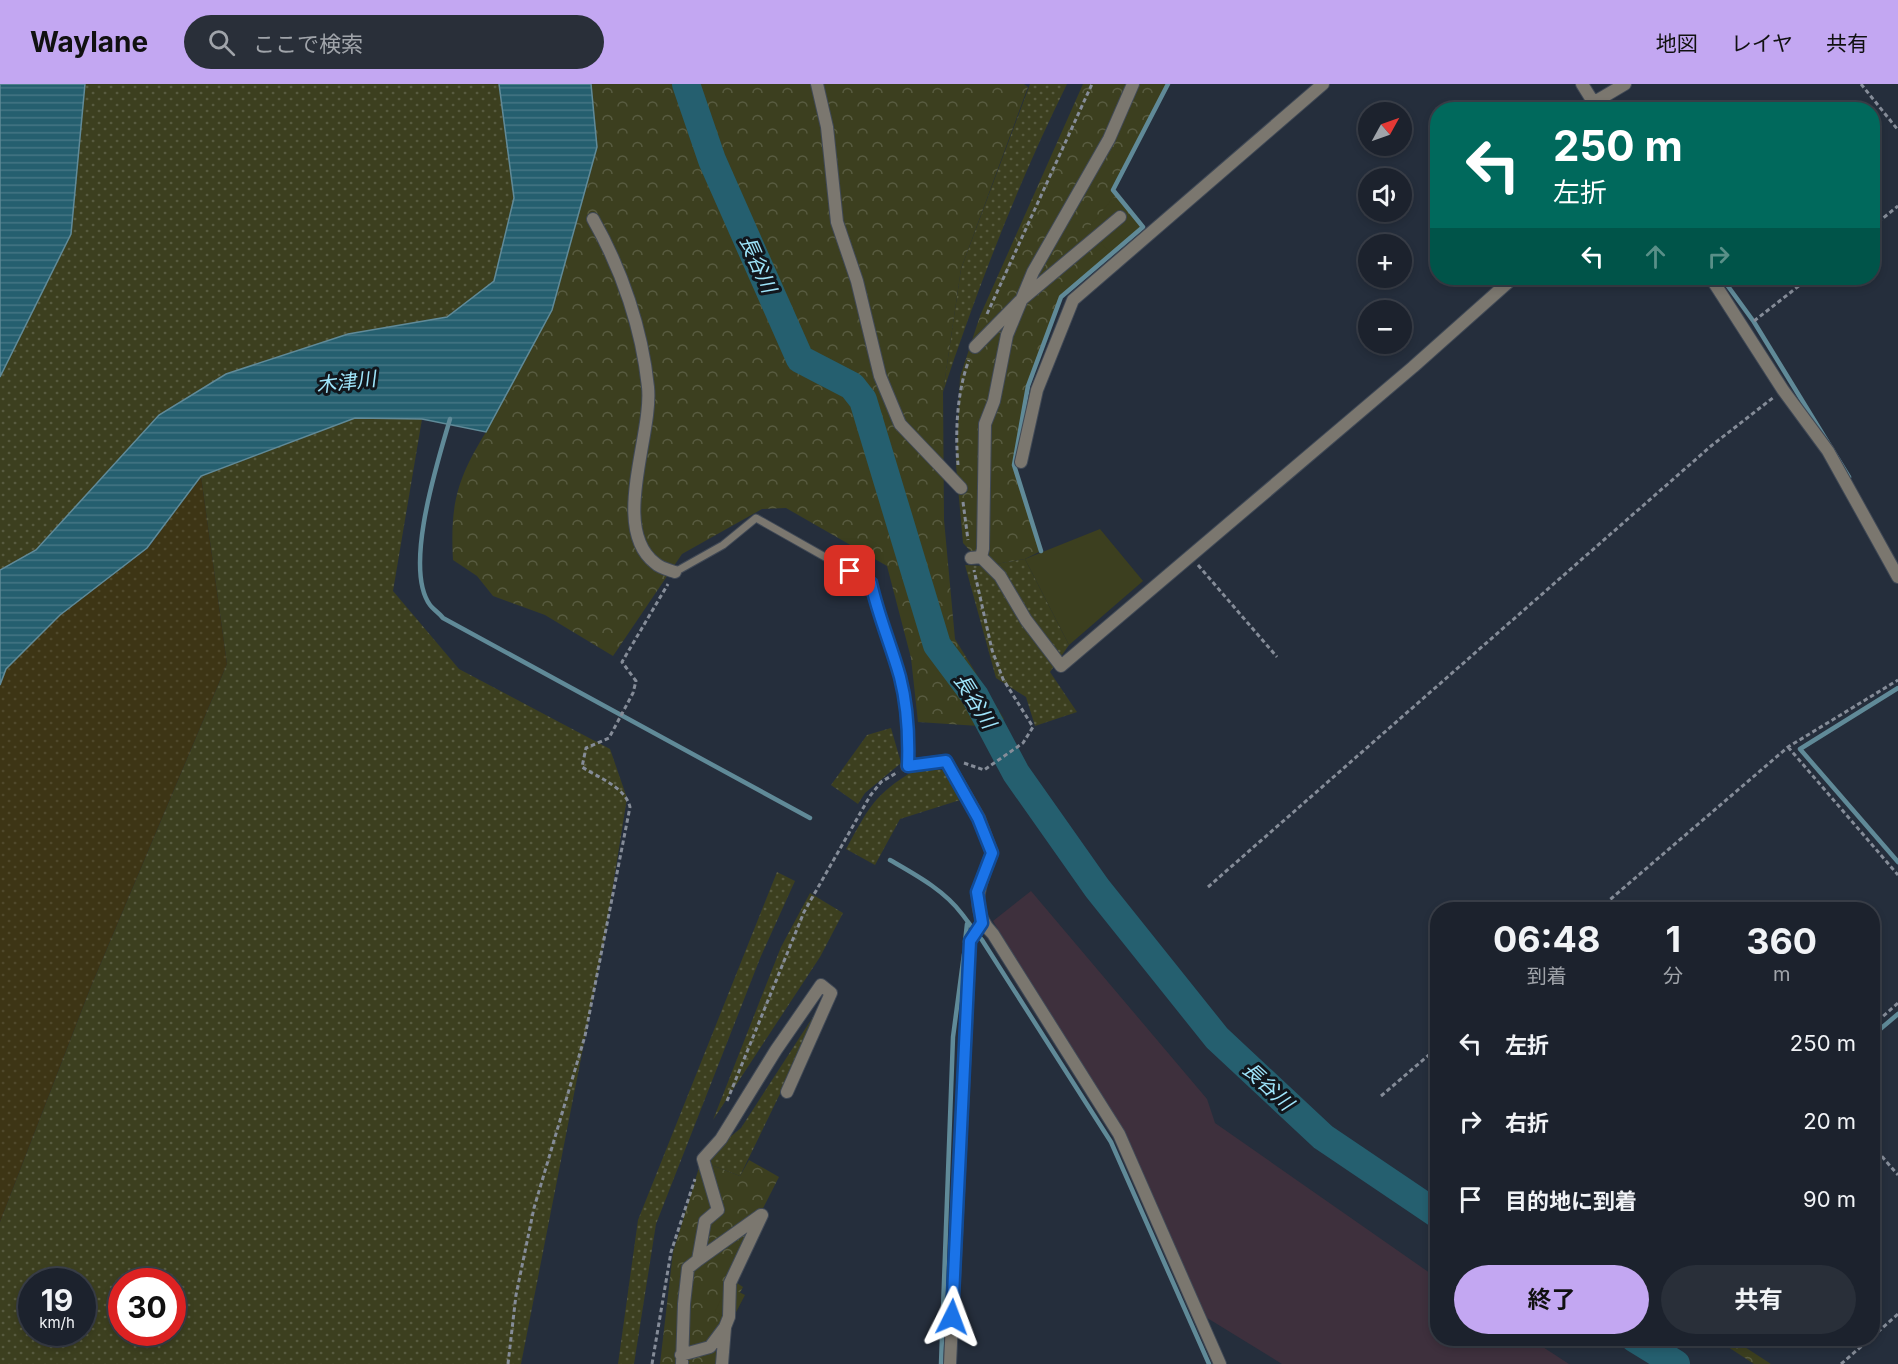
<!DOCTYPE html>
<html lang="ja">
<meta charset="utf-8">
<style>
body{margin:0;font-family:Inter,"Noto Sans JP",sans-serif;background:#292f39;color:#f1f3f6;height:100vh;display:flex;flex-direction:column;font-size:22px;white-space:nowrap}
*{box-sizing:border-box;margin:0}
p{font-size:20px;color:#a0a4aa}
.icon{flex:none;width:33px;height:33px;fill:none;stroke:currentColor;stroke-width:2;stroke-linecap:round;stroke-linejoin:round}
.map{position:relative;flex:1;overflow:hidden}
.drawer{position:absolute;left:1430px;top:818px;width:450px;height:444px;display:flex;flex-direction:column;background:#1c222d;border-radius:24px;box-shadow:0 3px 9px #0003,0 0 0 2px #3a3f49}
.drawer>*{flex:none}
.top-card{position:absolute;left:1430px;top:18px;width:450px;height:183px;border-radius:24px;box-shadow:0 3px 9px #0003,0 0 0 2px #3a3f49;background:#00695c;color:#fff;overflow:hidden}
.needle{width:39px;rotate:50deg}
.buttons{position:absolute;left:1358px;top:18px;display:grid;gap:12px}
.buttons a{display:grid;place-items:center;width:54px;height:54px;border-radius:50%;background:#1c222d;box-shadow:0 3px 9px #0003,0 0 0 2px #3a3f49;font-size:30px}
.speed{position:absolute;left:18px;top:1184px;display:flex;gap:12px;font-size:30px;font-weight:700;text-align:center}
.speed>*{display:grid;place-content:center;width:78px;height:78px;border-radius:50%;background:#1c222d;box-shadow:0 3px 9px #0003,0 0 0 2px #3a3f49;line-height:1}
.speed small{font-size:15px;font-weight:400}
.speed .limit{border:9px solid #d22;background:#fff;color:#111}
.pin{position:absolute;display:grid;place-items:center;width:51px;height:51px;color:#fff;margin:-26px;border-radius:12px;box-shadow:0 3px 9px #0006}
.me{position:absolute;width:66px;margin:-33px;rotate:3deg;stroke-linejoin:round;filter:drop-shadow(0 0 4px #0008)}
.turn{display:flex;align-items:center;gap:21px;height:126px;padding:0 24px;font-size:27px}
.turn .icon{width:78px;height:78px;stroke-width:2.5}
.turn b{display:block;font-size:42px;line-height:51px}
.lanes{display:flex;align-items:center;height:57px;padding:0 24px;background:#0003;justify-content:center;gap:30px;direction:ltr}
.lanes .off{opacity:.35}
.eta{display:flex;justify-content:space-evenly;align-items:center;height:102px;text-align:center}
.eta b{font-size:36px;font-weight:700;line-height:42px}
.action{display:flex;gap:12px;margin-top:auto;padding:12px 24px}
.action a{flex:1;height:69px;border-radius:36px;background:#c3a7f2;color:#111;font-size:24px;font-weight:700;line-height:69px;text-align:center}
.action a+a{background:#292f39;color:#f1f3f6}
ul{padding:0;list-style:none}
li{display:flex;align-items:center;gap:18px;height:78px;padding:0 24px}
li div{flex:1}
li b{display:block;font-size:22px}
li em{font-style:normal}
header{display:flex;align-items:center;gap:36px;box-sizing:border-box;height:84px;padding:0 30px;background:#c3a7f2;color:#111}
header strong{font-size:28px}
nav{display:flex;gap:33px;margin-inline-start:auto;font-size:21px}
.search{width:420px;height:54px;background:#292f39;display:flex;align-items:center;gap:15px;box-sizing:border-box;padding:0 21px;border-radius:33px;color:#a0a4aa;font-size:22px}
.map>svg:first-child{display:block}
.industrial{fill:#3e303d}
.grass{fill:url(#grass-dots);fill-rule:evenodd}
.forest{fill:url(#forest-crowns)}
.sand{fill:url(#sand-dots)}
.park{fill:#3c3f1f}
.water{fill:url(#water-rules);stroke:#608a98;stroke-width:1.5}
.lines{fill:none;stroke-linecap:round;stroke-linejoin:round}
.stream{stroke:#608a98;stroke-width:4.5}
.river{stroke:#255f6f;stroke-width:28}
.lane-casing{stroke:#404956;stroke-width:9}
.street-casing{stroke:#404956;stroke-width:14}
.path{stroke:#858c98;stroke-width:3;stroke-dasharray:4.5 3;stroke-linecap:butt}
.lane{stroke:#7b776f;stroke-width:7}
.street{stroke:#7b776f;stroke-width:12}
.route-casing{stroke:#114b97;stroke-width:15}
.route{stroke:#1a73e8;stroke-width:10}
.labels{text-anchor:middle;stroke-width:6;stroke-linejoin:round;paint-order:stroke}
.water-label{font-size:20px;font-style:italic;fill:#9fe5fb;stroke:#12161c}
</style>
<header>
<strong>Waylane</strong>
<div class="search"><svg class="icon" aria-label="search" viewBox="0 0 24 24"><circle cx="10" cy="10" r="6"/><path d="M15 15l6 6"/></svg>ここで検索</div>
<nav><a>地図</a><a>レイヤ</a><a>共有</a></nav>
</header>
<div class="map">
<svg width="1898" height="1280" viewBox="0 0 1898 1280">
<defs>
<pattern id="grass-dots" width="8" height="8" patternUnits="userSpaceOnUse" patternTransform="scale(1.5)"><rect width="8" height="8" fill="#3c3f1f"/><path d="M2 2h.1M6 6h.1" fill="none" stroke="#585b40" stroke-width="1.8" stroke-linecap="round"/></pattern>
<pattern id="forest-crowns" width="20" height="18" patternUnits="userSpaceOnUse" patternTransform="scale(1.5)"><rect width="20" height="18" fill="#3c3f1f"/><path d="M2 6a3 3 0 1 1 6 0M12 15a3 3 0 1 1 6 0" fill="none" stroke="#585b40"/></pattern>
<pattern id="sand-dots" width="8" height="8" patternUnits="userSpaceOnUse" patternTransform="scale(1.5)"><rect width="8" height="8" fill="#3d3515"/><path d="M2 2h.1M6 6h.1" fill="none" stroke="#50492c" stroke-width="1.8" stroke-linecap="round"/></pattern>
<pattern id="water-rules" width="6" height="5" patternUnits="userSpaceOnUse" patternTransform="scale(1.5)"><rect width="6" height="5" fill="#255f6f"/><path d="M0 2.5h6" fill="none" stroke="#457684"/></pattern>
</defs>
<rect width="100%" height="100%" fill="#252e3c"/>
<!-- industrial -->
<path class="industrial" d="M1031,807L1207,1015L1215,1039L1437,1194V1254H1529L1569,1280H1282L1204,1232L1120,1046L993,837Z"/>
<!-- grass -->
<path class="grass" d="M85,0H499L514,114L494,197L447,233L348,250L226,290L159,331L36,466L0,486V293L12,267Z
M1030,0H1067C1018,99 978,203 943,308L961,185Z
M355,334L422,335L393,507L459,585L610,665L627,714L605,852L521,1280H0V1138L90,905L227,580L201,392ZM32,1197H82V1248H32ZM122,1197H172V1248H122Z
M1025,475L1069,561L1050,588L1077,628L1035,642L1026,613L996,594L965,481L984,482Z
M891,644L901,679L865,709L858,720L831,701L867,651Z
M915,686H946L960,716L900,735L875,781L846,765C869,724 873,711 915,686Z
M777,788L795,797L761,872L656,1140L634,1280H618L638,1136Z
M810,809L843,829L820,873L713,1036L781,863Z
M831,905L740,1092L701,1077L741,1044Z"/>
<!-- forest -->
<path class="forest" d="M591,0H1024L1028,3L961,185L943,308L944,436L955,555L1004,635L994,643L918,638L911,574L887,482L786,424L762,425L682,470L613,572L545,531L493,512L477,492L453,476C450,420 457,395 486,348L597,63Z
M1083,0H1168L1113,106L1143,143L1061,213L1028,302L1014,381L1041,467L1025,475L984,482L963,459L956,381L960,293L980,232Z
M749,1076L779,1093L728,1193L743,1203L723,1241L719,1280H660L673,1168L701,1077L740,1092Z
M1721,1254H1731L1771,1280H1754L1719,1257Z"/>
<!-- sand -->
<path class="sand" d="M201,392L227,580L90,905L0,1138V601L6,585L60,531L148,464Z"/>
<!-- park -->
<path class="park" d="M1114,113L1141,144L1110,169L1088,144Z
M1100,445L1143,497L1069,561L1025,475Z
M727,1202L745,1211L732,1236L715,1228Z"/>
<!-- water -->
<path class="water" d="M0,0H85L71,150L0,293Z
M499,0H591L597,63L552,226L486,348L422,335L355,334L201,392L147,464L60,531L6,585L0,601V486L36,466L159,331L226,290L348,250L447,233L494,197L514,114Z"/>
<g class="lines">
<!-- stream -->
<path class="stream" d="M1604,25V26
M1722,194L1754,238L1849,393
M450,335C438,377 403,484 430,521C433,525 439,529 443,534L810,734
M1041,467L1014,381L1028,302L1061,213L1143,143L1113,106L1168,0
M1898,604L1800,665L1898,778
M890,776C916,791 944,806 962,830C969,839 974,847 982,856L1111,1058L1209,1280
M965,858L967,840
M1872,952L1898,930
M941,1280L953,953L964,870"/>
<!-- river -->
<path class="river" d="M686,0L712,76L800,275L852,302L863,316L937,561L975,612L1016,689L1097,804L1217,954L1323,1053L1437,1130
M1634,1254L1676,1280"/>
<defs>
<path id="lane" d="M675,488L723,461L756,434L871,499C878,531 891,561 900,593C907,620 909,654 907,682"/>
<path id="street" d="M817,0L827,43L837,138L857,197L880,292L900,340L961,404
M1582,0L1597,24
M1593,19L1625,0
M593,135C622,186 642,245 648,303C653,351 610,444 655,479C660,484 669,486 675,488
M1711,194L1783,306L1828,367L1898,493
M975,263L1020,217L1120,133
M1021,378L1037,306L1073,216L1323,0
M981,473L983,465L985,340L994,317L1007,251L1033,188L1109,55L1133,0
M971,474L981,473L1000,492L1026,536L1061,582L1413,283L1513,194
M907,682L946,677L979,734L992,769C981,798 967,824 993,850L1119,1050L1220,1280
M698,1176L761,1131
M681,1271L710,1263L725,1243L729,1233L730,1199L762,1131
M682,1280L684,1220L688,1184L698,1176L705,1137L718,1126L703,1075L721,1055L776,966L821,901L831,909L787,1008
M722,1280L725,1244
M950,1280L970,857L982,839"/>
</defs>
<!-- lane casing -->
<use href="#lane" class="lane-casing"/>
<!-- street casing -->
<use href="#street" class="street-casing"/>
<!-- path -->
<path class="path" d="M1861,0L1898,46
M1872,143L1898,122
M987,230L1092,0
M1754,237L1809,194
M958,381C955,348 957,307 969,276
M963,418L968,456
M1198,481L1277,573
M1788,663L1898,791
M964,679L984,686L1023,659L1033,643L1003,595L992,566L974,486
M1208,803L1711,362L1774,313
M1599,825L1788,663L1898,596
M1872,942L1898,919
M1381,1012L1437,964
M727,1017L804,828L870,712L881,698L898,688
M1872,1061L1898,1091
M1872,1253L1898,1230
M508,1280L516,1211L534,1124L585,952L630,723C625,703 599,694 582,683L586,664L609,654L633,609L636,597L622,578L668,500
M652,1280L671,1168L695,1095
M1841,1280L1871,1254"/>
<!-- lane -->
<use href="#lane" class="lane"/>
<!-- street -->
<use href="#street" class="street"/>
</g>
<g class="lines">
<defs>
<path id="route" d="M850,487L871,499C878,531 891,561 900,593C907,620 909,654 908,682L946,677L978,734L992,769L977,808L982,839L970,857L952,1233"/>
</defs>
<!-- route casing -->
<use href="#route" class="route-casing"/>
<!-- route -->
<use href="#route" class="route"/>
</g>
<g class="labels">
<!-- water labels -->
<g class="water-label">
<text transform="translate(758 180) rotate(66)" y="7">長谷川</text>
<text transform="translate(346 298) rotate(-7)" y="7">木津川</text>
<text transform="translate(975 617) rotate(58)" y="7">長谷川</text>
<text transform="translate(1268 1002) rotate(43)" y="7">長谷川</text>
</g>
</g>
</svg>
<div class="buttons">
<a><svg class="needle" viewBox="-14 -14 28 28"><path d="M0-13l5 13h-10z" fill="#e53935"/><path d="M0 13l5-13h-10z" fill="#a0a4aa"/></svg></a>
<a><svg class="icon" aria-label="sound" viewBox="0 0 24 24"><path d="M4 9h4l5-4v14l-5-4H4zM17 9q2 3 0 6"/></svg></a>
<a>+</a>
<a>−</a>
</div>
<div class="speed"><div>19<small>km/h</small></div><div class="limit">30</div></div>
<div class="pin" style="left:850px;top:487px;background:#d93025"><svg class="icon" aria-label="arrive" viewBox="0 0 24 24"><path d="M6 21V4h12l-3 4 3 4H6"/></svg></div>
<svg class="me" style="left:952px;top:1233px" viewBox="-20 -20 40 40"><path d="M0-17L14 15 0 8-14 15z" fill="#1a73e8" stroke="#fff" stroke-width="4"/></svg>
<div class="top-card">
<div class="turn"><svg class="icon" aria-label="left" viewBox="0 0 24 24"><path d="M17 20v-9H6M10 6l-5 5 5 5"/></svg><div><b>250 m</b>左折</div></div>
<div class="lanes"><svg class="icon" aria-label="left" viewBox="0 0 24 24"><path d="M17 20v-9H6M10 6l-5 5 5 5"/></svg><svg class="icon off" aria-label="ahead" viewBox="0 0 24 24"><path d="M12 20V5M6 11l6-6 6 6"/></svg><svg class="icon off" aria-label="right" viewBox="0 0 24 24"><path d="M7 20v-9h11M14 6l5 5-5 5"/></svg></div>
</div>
<section class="drawer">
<div class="eta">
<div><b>06:48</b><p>到着</p></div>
<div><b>1</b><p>分</p></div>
<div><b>360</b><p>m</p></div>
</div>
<ul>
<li><svg class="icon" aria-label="left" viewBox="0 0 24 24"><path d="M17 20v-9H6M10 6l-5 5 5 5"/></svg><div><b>左折</b></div><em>250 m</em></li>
<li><svg class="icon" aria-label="right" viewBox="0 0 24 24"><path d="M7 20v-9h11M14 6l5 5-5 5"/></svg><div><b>右折</b></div><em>20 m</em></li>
<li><svg class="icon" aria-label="arrive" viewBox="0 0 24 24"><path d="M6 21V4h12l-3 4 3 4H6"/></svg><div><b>目的地に到着</b></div><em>90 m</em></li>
</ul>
<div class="action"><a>終了</a><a>共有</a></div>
</section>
</div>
